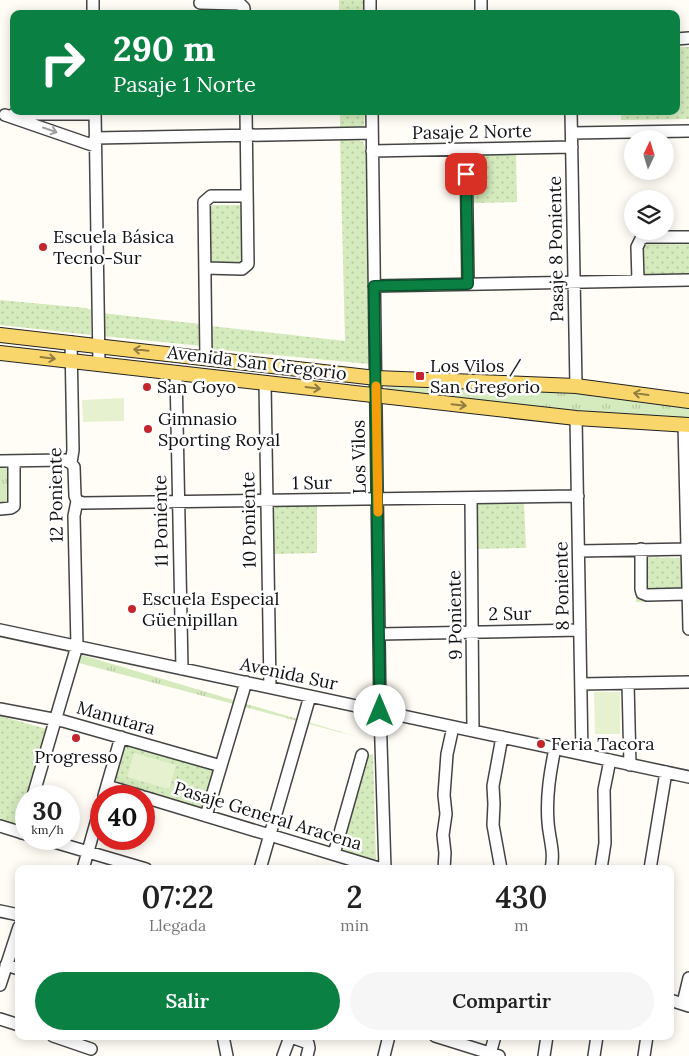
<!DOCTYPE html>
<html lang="es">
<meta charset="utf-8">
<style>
body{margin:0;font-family:Lora,serif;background:#f6f6f6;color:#222;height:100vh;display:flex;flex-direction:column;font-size:19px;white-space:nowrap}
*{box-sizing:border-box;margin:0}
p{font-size:16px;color:#767676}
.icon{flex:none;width:28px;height:28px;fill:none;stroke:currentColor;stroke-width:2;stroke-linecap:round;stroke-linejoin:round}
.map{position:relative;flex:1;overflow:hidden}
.details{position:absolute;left:15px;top:865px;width:659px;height:175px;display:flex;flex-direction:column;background:#fff;border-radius:10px;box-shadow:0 2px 12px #0003}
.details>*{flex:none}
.guide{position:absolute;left:10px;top:10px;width:670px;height:105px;border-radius:10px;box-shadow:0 2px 12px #0003;background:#0b8043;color:#fff;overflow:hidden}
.needle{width:32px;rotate:4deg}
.fabs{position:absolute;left:624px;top:130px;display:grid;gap:10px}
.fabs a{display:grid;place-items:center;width:50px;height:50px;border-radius:50%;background:#fff;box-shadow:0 2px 12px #0003;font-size:25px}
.speed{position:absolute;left:15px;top:785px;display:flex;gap:10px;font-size:25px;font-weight:700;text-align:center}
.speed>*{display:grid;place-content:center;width:65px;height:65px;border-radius:50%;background:#fff;box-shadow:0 2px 12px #0003;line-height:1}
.speed small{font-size:12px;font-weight:400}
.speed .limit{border:8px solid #d22;background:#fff;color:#111}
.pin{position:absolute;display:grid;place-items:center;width:42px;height:42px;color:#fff;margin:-21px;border-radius:10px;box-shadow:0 2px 8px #0006}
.me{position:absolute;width:55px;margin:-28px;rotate:0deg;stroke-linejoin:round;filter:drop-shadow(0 0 4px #0008)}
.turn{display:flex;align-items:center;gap:18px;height:105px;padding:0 20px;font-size:22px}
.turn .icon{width:65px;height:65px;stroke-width:2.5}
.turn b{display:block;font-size:35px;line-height:42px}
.eta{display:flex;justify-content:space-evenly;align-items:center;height:85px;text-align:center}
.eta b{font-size:30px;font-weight:600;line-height:35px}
.action{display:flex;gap:10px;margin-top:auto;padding:10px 20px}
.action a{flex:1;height:58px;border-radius:30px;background:#0b8043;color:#fff;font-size:20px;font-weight:600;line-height:58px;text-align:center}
.action a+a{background:#f6f6f6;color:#222}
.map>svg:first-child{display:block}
.grass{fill:url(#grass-tufts)}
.park{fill:url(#park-dots)}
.pitch{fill:#e6f2cf}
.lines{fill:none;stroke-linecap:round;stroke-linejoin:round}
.minor-casing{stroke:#444;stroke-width:14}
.major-casing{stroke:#222;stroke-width:16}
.minor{stroke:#fff;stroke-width:11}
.major{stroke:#f9d66b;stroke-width:14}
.oneway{stroke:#a0a0a0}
.oneway2{stroke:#917d42}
.route-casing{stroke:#07532c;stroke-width:12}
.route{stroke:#0b8043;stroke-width:9}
.slow{stroke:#f59e0b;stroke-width:9}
.poi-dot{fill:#c4262e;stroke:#fff;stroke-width:2}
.labels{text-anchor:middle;stroke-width:5;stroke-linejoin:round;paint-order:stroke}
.street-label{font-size:18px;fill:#111;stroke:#fff}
.poi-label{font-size:18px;fill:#111;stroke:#fff;text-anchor:start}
</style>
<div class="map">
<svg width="689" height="1056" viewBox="0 0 689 1056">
<defs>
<pattern id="grass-tufts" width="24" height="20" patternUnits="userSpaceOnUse" patternTransform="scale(1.25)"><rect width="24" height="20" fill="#d5ebbd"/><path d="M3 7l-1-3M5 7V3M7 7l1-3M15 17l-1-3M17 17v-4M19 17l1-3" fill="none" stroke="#b6c8a1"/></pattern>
<pattern id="park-dots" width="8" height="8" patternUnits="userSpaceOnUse" patternTransform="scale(1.25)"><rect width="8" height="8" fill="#d5ebbd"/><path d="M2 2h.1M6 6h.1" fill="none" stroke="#b6c8a1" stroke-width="1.8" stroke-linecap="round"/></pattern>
</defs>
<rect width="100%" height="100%" fill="#fffdf5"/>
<!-- grass -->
<path class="grass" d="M406,384L581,394L689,407V421L573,413L385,390L386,387Z
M0,467H9L13,502L0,506Z
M82,655L358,737L79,663Z"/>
<!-- park -->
<path class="park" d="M339,0H363L364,14H339Z
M209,6H237L241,14H204L205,9Z
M676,47H689V119L621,120V111H676Z
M340,111H365L364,126L363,128L340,131Z
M340,139H357L363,142L366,150L369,364L211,349V326L345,341Z
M472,155H516L517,202L473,203Z
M211,205H243V264H211Z
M689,242V277H645L642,274V251L644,245L651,243Z
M0,300L86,308L91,310V335L0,325Z
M102,313L200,324L201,346L102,336Z
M524,503L526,548L477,549L476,507L478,504Z
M317,505V553L274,554L273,508L276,506Z
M636,557L680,558L682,560L683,600L636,602Z
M0,716L47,729L28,796H26V803L20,826L0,820Z
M123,742L214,768L203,810L111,783Z
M373,754L376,859L373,861L337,850L366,756Z"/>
<!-- pitch -->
<path class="pitch" d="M124,398V421L83,422L82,400Z
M594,692H620V734H595Z
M134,753L176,765L169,789L127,777Z"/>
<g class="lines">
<defs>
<path id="minor" d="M93,0V14
M370,0V14
M481,0V14
M200,3L240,4L244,8V14
M676,39L689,38
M95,111L99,364
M372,111L380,711L385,869
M571,111L576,386
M14,114H95
M5,115L95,146
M572,133L689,131
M95,138L372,133
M466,149L468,284
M372,151L572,147
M205,268L242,269L248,264L246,111
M638,281L637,247L641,239L645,237H689
M374,286L689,280
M206,358L204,202L211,196H247
M176,372L182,669
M265,383L270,687
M576,418L582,754
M684,424L689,629
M0,461L65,460L71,463
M471,498L473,731
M77,501L83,503L578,496
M0,509L11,508L14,506V461
M641,549V589L642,593L647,595L688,594
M579,551L689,549
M0,630L689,777
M380,634L580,630
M628,683L630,765
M581,684L689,682
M0,709L63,721L221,766
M107,786L141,796
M33,796L77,646L74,516L77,501L75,496L74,467L71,463L73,450L71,342
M104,796L121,737
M144,797L382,869
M206,816L246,682
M0,826L26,834
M22,833L26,819
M44,839L146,869
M334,854L362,755
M83,869L101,805
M260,869L310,696
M444,869L445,853L443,835L446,814L444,795L447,754L453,727
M501,869L493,825L494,804L493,786L502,737
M551,869C555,852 549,838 548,822C546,797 550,773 555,748
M601,869L605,843L604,790L610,760
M650,869L666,772
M0,911L19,915
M6,965L19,969
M0,985L19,927
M670,1000L689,1006
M683,1003L689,978
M0,1019L19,1025
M53,1036L91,1049
M223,1036L227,1056
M288,1036L308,1043L309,1048L307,1056
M435,1036L499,1056
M490,1054L495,1036
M283,1056L290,1037
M384,1056L389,1036
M544,1056L547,1036
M594,1056L597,1036
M644,1056L647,1036"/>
<path id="major" d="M0,335L376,378L576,386L689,401
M0,353L576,418L689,425"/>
</defs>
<!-- minor casing -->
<use href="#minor" class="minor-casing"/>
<!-- major casing -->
<use href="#major" class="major-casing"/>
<!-- minor -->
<use href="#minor" class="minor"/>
<!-- major -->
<use href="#major" class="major"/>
</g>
<!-- one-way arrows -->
<defs><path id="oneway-shaft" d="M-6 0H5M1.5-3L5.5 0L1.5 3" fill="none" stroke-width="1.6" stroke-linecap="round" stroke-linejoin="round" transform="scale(1.25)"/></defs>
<use class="oneway" href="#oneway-shaft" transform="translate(50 130) rotate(19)"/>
<g class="oneway2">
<use href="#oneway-shaft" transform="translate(141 350) rotate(-174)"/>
<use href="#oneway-shaft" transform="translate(48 358) rotate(7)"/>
<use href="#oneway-shaft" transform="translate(313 388) rotate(7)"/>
<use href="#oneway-shaft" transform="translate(641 394) rotate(-172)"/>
<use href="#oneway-shaft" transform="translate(459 405) rotate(6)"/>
</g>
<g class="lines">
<defs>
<path id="route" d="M380,711L374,286L468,284L466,174"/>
</defs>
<!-- route casing -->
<use href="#route" class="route-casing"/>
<!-- route -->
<use href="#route" class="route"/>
<!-- slow -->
<path class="slow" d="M376,386L378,512"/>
</g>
<!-- markers -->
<g class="poi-dot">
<circle cx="43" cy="247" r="5"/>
<rect x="415" y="371" width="10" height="10" rx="2.5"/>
<circle cx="147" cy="387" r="5"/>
<circle cx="148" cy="429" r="5"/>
<circle cx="132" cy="609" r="5"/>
<circle cx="76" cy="738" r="5"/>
<circle cx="541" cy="744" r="5"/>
</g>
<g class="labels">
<!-- street labels -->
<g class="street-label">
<text transform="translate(472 132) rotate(-1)" y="6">Pasaje 2 Norte</text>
<text transform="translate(556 249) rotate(-91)" y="6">Pasaje 8 Poniente</text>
<text transform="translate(257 363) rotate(7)" y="6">Avenida San Gregorio</text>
<text transform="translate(359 457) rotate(-91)" y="6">Los Vilos</text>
<text transform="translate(312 483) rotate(-1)" y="6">1 Sur</text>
<text transform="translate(56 495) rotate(-91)" y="6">12 Poniente</text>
<text transform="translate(249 520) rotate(-91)" y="6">10 Poniente</text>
<text transform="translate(161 521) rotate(-91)" y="6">11 Poniente</text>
<text transform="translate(562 586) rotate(-91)" y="6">8 Poniente</text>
<text transform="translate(510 614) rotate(-1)" y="6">2 Sur</text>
<text transform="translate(455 615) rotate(-91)" y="6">9 Poniente</text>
<text transform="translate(289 674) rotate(12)" y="6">Avenida Sur</text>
<text transform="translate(116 718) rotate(16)" y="6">Manutara</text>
<text transform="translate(268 816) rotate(17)" y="6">Pasaje General Aracena</text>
</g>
<!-- poi labels -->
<g class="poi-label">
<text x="53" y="243">Escuela Básica<tspan x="53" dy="21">Tecno-Sur</tspan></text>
<text x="430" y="372">Los Vilos /<tspan x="430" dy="21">San Gregorio</tspan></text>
<text x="157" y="393">San Goyo</text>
<text x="158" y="425">Gimnasio<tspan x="158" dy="21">Sporting Royal</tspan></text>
<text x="142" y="605">Escuela Especial<tspan x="142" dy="21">Güenipillan</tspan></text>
<text x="551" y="750">Feria Tacora</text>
<text x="76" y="763" text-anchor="middle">Progresso</text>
</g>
</g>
</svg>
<div class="fabs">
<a><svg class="needle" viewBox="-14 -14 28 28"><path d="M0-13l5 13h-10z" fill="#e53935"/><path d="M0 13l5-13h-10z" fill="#767676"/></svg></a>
<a><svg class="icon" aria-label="layers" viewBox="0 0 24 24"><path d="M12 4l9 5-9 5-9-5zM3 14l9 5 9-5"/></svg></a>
</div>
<div class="speed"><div>30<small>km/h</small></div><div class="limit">40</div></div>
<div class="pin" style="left:466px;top:174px;background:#d93025"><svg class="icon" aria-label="arrive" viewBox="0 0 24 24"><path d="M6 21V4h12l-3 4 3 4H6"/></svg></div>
<svg class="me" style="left:380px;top:711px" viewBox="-20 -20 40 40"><circle r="19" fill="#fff"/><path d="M0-13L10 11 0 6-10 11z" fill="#0b8043"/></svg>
<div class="guide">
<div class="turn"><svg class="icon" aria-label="right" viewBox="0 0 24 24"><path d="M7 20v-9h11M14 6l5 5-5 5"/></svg><div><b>290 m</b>Pasaje 1 Norte</div></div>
</div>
<section class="details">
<div class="eta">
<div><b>07:22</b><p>Llegada</p></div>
<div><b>2</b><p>min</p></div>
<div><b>430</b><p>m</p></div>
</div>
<div class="action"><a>Salir</a><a>Compartir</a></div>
</section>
</div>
